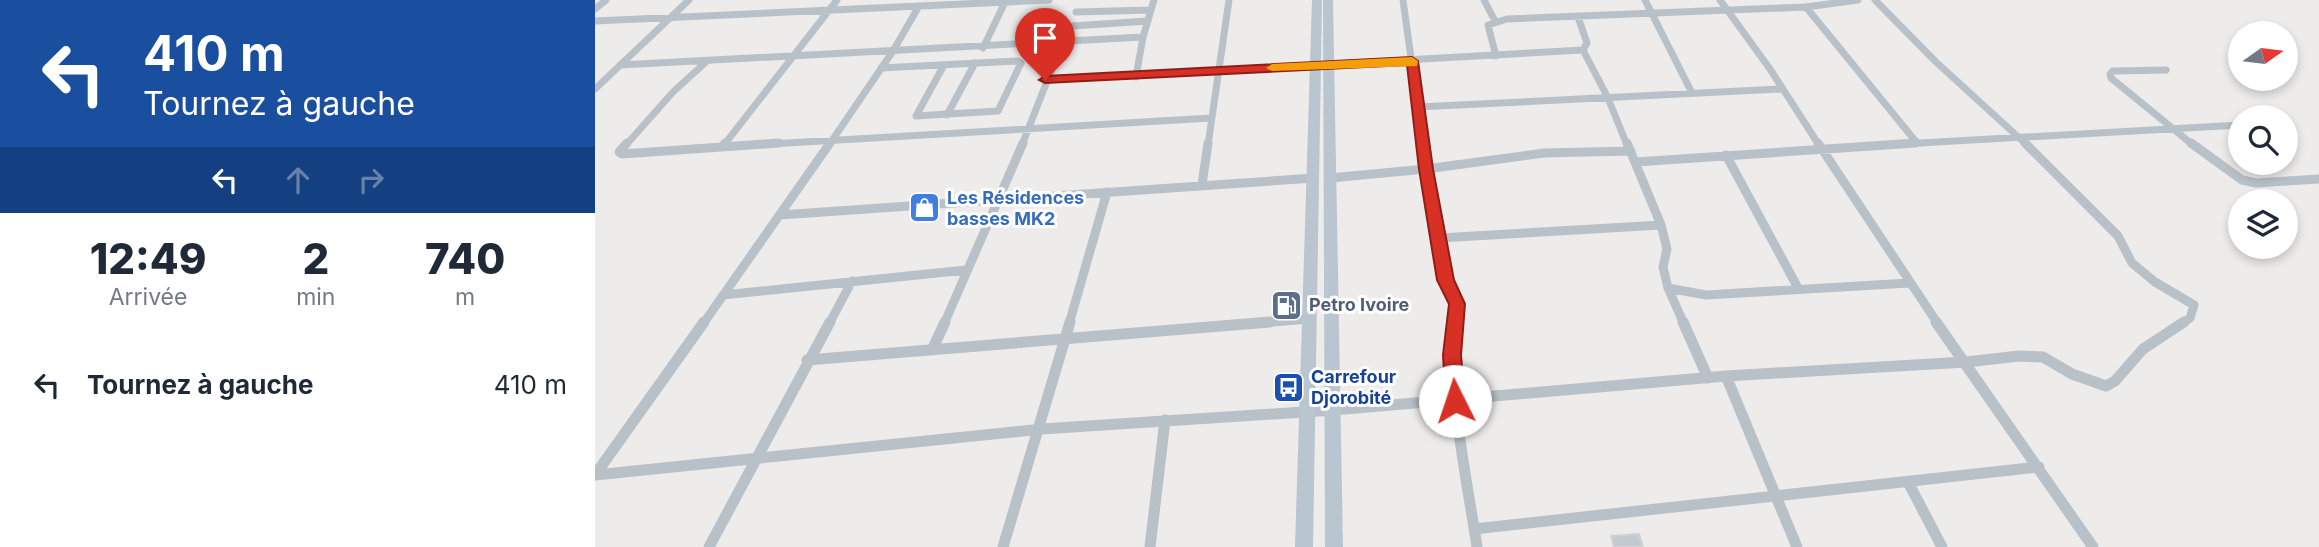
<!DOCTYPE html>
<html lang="fr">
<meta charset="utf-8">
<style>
body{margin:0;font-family:Inter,sans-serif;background:#f6f6f7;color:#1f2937;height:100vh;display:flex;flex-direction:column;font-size:26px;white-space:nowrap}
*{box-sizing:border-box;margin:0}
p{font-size:23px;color:#747a83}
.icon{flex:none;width:38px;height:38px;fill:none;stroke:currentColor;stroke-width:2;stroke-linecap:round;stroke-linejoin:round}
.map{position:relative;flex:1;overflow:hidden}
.drawer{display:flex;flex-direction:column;background:#fff;width:595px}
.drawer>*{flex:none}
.hud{background:#1a4fa0;color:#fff;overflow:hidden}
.needle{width:46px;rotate:76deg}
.buttons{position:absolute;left:1633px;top:21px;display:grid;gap:14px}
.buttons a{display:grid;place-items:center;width:70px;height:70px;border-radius:50%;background:#fff;box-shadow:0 4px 10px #0003;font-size:35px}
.pin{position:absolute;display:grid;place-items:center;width:60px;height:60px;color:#fff;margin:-72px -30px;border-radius:50% 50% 50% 0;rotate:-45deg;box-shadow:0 0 7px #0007}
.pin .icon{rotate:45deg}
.me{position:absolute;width:77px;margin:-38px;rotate:356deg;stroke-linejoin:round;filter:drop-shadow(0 0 5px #0008)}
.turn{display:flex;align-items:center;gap:24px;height:147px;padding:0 28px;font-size:32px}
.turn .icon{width:91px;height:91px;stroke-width:2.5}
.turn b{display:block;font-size:49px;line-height:60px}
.lanes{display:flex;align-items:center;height:66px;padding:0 28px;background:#0003;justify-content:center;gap:35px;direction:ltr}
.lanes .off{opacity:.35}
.eta{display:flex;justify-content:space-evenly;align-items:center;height:119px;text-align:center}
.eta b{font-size:42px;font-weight:800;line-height:49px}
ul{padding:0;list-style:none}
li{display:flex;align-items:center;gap:21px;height:105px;padding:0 28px}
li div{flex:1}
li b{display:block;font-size:26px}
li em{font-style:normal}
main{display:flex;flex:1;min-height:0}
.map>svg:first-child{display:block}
.building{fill:#c5c9ce;stroke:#cfd2d7;stroke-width:2}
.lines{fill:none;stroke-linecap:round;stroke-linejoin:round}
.minor-far2{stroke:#b7c1c7;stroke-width:7}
.minor-far1{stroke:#b7c1c7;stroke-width:9}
.minor{stroke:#b7c1c7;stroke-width:11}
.secondary{fill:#b9c5cf;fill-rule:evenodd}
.route{fill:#d93025;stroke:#8d1f18;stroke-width:2}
.slow{fill:#f59e0b}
.labels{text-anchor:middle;stroke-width:6;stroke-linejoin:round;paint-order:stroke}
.shop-label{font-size:18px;font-weight:bold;fill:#366cbe;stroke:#fff;text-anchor:start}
.service-label{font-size:18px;font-weight:bold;fill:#4e5e75;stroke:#fff;text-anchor:start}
.transit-label{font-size:18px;font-weight:bold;fill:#164399;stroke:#fff;text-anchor:start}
</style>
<main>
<section class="drawer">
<div class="hud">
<div class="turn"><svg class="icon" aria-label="left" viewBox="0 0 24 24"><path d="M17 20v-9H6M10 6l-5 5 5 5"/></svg><div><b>410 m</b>Tournez à gauche</div></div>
<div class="lanes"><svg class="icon" aria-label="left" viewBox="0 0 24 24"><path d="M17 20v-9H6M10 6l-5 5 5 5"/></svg><svg class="icon off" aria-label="ahead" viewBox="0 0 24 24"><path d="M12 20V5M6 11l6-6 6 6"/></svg><svg class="icon off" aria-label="right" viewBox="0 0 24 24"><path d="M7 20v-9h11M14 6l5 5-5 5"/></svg></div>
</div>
<div class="eta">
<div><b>12:49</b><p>Arrivée</p></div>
<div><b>2</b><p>min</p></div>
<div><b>740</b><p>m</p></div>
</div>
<ul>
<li><svg class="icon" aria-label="left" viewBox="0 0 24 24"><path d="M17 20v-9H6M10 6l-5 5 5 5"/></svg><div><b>Tournez à gauche</b></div><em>410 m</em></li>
</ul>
</section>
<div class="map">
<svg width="1724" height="547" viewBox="0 0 1724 547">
<rect width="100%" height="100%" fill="#eeebeb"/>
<!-- building -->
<path class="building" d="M1044,534L1048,547H1019L1016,536Z"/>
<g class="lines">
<!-- minor-far2 -->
<path class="minor-far2" d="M808,0L828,145
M889,0L900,21
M1050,0L1097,93
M1125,0L1175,69L1224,145
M1280,0L1341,62L1432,145
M1211,7L1322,143
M0,9L11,0
M481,12L556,10
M983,17L992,43L988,50L1013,98L1032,145
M0,21L454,0
M447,28L553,21
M388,48L411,0
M901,56L893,25L912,19L1211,7L1263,0
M25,65L548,37
M286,68L422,61L426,63L403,111L321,116L349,65
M1571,70L1518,71L1515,74L1516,78L1598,145
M541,77L548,37L559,0
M450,80L988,50
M0,89L94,0
M823,107L1187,89
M352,115L380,63
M31,145L78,92L112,61
M129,145L242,0
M160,145L616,118
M234,145L298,51L324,6
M427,145L467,43
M613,145L634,0
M1289,145L1645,125"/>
<!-- minor-far1 -->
<path class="minor-far1" d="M32,143L24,152L27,154L184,143
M827,143L850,280L862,304L860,324
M1032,143L1066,225L1072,249L1068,267L1073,288L1089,324
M1223,143L1343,324
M1430,143L1523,236L1537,263L1560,282L1599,305L1595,318L1586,324
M1596,143L1647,180L1661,183L1724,179
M127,147L130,143
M1131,155L1203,288
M1041,162L1321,143
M735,178L831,169L949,153L1036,151
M607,185L613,143
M185,215L719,178
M844,238L1066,225
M1073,288L1111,295L1314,283
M128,295L371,270
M108,324L235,143
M234,324L257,281
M349,324L428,143
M474,324L512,192
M654,324L714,319"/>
<!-- minor -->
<path class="minor" d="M860,322C853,397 871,473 882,547
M1088,322L1113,378
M1341,322L1498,547
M337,350L350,322
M212,360L675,322
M1131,376L1202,547
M0,475L447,429L739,410L1131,376L1371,362L1424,356L1448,357L1477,374L1511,386L1520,381L1548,349L1589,322
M0,475L109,322
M1313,482L1347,547
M879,529L1444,467
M114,547L235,322
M408,547L475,322
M555,547L570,420"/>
<!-- secondary -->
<path class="secondary" d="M717,0H727L718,547H700Z
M728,0H738L748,547H730Z"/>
</g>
<!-- route -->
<path class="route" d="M817,57L823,61L838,169L859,280L870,304L866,355L870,401L867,406H854L851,401L848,355L854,304L842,280L824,169L812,65L450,83L444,80L450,76Z"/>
<!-- slow -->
<path class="slow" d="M817,57L823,61L822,66L677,71L671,68L677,64Z"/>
<!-- icons -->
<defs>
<symbol id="shop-square" viewBox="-11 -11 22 22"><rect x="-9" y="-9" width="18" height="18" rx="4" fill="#3f7fe0" stroke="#fff"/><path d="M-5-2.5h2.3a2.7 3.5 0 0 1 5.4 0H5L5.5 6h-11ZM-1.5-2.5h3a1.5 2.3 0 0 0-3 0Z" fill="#fff"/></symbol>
<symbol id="fuel-square" viewBox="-11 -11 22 22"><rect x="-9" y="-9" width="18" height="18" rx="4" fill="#5c6f8a" stroke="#fff"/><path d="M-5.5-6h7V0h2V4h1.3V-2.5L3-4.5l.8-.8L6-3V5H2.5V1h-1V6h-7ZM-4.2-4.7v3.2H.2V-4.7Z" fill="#fff"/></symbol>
<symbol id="bus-square" viewBox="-11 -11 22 22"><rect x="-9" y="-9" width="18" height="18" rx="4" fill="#1a4fb4" stroke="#fff"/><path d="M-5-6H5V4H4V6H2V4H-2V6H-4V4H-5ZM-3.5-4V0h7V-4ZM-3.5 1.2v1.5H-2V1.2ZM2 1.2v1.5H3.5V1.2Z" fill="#fff"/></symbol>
</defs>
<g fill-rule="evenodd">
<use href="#shop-square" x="312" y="190" width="35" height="35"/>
<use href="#fuel-square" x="674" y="288" width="35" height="35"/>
<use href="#bus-square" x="676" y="370" width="35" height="35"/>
</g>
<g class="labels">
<!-- shop labels -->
<g class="shop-label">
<text x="352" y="204">Les Résidences<tspan x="352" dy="21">basses MK2</tspan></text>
</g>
<!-- service labels -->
<g class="service-label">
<text x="714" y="311">Petro Ivoire</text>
</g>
<!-- transit labels -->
<g class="transit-label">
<text x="716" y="383">Carrefour<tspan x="716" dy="21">Djorobité</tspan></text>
</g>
</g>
</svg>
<div class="buttons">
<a><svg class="needle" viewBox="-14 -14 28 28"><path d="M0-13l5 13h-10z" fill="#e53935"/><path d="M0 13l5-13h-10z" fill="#747a83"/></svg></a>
<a><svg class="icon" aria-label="search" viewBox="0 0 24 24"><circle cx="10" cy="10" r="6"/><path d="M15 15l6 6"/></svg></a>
<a><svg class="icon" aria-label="layers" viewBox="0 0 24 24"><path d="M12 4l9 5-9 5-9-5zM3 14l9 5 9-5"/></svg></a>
</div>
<div class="pin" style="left:450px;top:80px;background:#d93025"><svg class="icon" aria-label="arrive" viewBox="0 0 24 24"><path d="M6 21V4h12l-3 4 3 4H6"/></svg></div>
<svg class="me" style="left:860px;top:401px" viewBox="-20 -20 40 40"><circle r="19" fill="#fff"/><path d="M0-13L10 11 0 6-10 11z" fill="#d93025"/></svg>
</div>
</main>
